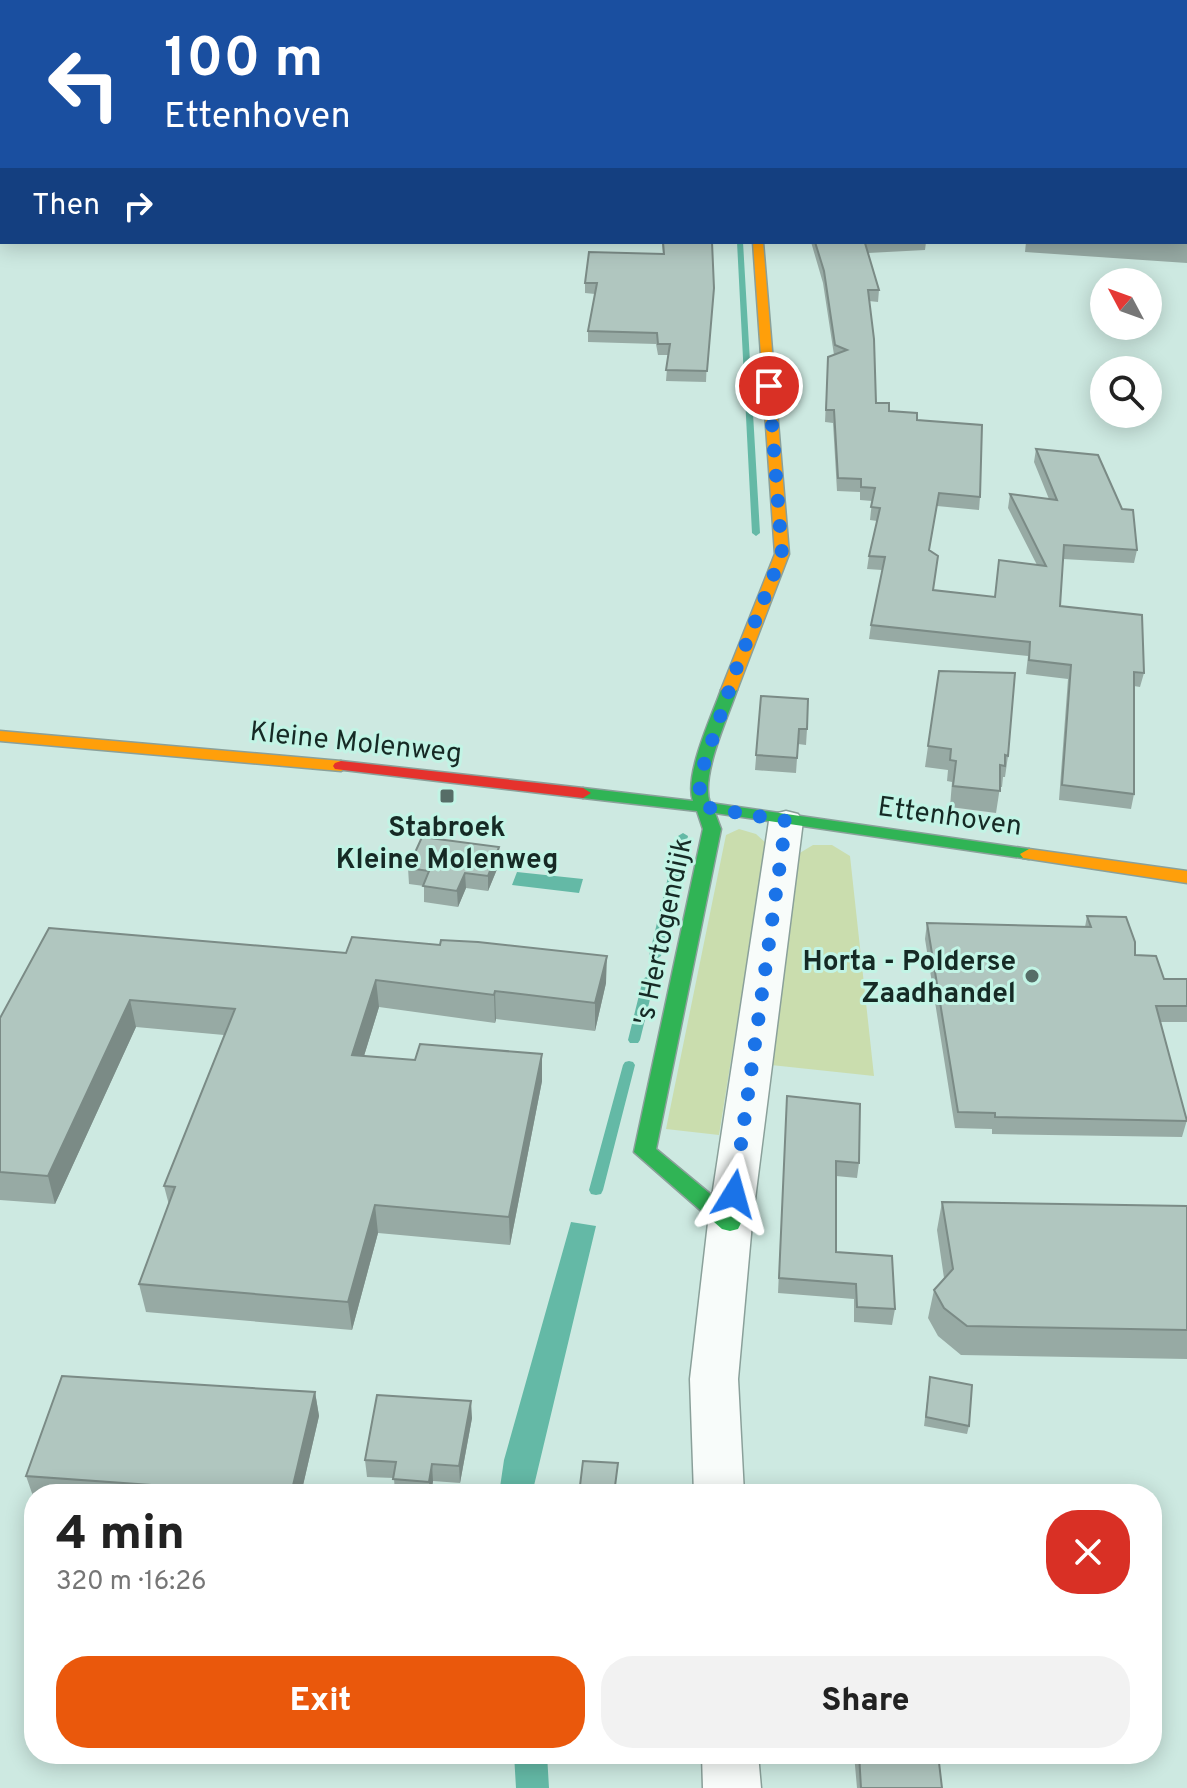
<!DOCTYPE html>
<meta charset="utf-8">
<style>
body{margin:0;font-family:Overpass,sans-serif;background:#f2f2f2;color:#222;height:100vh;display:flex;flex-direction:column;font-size:30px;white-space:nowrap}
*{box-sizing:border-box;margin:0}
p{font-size:26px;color:#767676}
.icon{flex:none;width:44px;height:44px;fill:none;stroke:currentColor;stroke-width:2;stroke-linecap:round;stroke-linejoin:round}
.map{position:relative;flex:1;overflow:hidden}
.side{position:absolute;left:24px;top:1484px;width:1138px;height:280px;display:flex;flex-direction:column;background:#fff;border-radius:32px;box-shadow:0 4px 20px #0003}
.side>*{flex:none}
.top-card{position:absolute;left:0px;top:0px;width:1188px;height:244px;box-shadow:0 4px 20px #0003;background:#1a4fa0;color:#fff;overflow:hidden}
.needle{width:52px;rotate:311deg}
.fabs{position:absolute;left:1090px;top:268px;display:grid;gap:16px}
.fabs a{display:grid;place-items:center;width:72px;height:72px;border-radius:50%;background:#fff;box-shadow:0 4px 20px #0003;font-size:40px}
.pin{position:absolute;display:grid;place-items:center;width:68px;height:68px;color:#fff;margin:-34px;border:4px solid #fff;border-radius:50%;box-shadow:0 2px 8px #0007}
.me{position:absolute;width:88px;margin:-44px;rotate:8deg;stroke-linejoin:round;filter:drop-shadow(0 0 6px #0008)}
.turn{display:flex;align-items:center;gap:28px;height:168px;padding:0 32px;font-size:36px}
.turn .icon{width:104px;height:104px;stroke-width:2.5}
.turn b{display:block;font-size:56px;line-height:68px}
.then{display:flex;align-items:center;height:76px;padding:0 32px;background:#0003;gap:16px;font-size:30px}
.round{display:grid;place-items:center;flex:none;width:84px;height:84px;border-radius:32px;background:#f2f2f2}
.head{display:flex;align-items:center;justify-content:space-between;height:136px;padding:0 32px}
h1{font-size:48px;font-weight:800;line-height:60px}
.action{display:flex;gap:16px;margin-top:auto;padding:16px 32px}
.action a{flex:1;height:92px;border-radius:32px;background:#ea580c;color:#fff;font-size:32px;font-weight:800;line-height:92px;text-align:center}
.action a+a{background:#f2f2f2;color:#222}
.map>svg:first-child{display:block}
.green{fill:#caddae}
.water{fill:#64b9a6}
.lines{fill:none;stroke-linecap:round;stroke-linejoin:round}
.stream{fill:#64b9a6;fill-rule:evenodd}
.street-casing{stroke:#8aa09a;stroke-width:3}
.fast-casing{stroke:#8aa09a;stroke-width:3}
.slow-casing{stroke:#8aa09a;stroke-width:3}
.jam-casing{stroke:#8aa09a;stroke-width:3}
.street{fill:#f8fcfa;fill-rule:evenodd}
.fast{fill:#30b455;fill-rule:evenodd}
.slow{fill:#ff9f0a;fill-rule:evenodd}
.jam{fill:#e5322d;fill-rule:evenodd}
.wall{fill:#97aaa4}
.shaded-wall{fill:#7b8b86}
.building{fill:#b0c6bf;stroke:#7b8b86;stroke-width:2}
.route{stroke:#1a73e8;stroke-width:14;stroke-dasharray:0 25.2}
.poi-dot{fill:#566d67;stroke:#c2f4e5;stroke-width:3}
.labels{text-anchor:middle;stroke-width:6;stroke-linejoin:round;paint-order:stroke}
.street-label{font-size:28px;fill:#162a25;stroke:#c2f4e5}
.poi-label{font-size:28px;font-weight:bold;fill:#162a25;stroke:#c2f4e5}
</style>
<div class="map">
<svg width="1187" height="1788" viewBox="0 0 1187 1788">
<rect width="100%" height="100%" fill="#cde9e1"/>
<!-- green -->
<path class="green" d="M739,829L756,834L766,843L719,1135L666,1129L726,835Z
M813,845H832L850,856L874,1076L771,1065L798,854Z"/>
<!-- water -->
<path class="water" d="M517,872L583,879L579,893L512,885Z
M571,1222L596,1226L532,1494H499L504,1460Z
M514,1754H547L549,1788H516Z"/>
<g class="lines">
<!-- stream -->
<path class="stream" d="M737,242H743L760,533L756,536L752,533Z
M683,833L688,836L661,956L655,960L649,956L678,836Z
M649,975L655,979L640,1040L638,1043H630L628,1040L643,979Z
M629,1061L633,1062L635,1065L603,1190L601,1194L596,1195L591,1194L589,1190L623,1065L625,1062Z"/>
<defs>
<path id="street" d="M733,0H747V2H733Z
M786,811L798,814L803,821L752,1223L738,1379L744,1494H694L690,1379L708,1223L769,821L774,814Z
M702,1754H758L761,1788H703Z"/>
<path id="fast" d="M729,685L737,690C728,717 700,776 710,803L1029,849L1038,854L1029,859L715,813L721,829L656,1149L738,1217L741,1223L738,1229L730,1231L722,1229L634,1152L703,829L697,811L583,798L575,793L583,788L693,801C684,775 712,716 721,690Z"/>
<path id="slow" d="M753,242H763L789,554L737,690L729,695L721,690L775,554Z
M0,731L341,761L349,766L341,771L0,741Z
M1029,849L1187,871V883L1023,858L1020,854Z"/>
<path id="jam" d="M341,761L583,788L591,793L583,798L335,769L333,766L335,763Z"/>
</defs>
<!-- street casing -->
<use href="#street" class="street-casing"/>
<!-- fast casing -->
<use href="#fast" class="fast-casing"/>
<!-- slow casing -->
<use href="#slow" class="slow-casing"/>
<!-- jam casing -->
<use href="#jam" class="jam-casing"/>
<!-- street -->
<use href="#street" class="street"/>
<!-- fast -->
<use href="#fast" class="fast"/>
<!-- slow -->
<use href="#slow" class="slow"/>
<!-- jam -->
<use href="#jam" class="jam"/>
</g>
<!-- wall -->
<path class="wall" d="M968,0H1187V40L1186,2H969Z
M1187,213V263L1025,252L1026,242H1186Z
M662,242H712L706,382L666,381L668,355H658L656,344L588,342V331L595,294L585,293V283L663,254Z
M811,242H926L925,250L868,253L879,290L878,302L869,301L876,403L889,411L917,420L980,497L979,510L937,506L929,551L933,590L995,597L1037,565L1008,508L1010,494L1049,499L1034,462L1036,449L1137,550L1134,563L1063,559L1060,606L1144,673L1140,687L1134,686V794L1131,809L1059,800L1068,679L1026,674L1028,656L869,639L871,625L882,570L867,569L869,556L877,521L870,520L872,501L860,500V492L837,491L833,423L825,422L828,357L834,355L823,283Z
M939,671L1008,756L1005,777H1003L1002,787H1000L996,813L950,807L952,782L947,781L948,770L925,767Z
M761,696L807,729L806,745L798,744L796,773L755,770Z
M500,862L488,891L466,888L458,907L424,902V886L409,884L408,868Z
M1087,916L1164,979H1187V1022H1160L1187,1120L1182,1137L992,1134V1129L955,1128L925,939L927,923L1085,927Z
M440,945L606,983L595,1031L496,1019L495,1023L379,1007L364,1056L542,1081L510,1245L378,1233L352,1330L146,1312L139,1284L169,1205L164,1186L224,1035L136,1027L55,1204L0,1200V1018L346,953Z
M787,1096L859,1163L857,1178L836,1176V1252L895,1309L892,1325L854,1322V1299L778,1293Z
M942,1202L1187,1206V1359L961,1355L938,1336L928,1318L934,1290L944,1278L937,1230Z
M930,1377L969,1426L967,1434L924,1426Z
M315,1392L319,1416L301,1494H34V1499L26,1476Z
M472,1418L460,1483L433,1481L431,1494H395L394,1478L367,1477L365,1460Z
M854,1754H938L942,1788H857Z"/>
<!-- shaded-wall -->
<path class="shaded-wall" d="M499,847L500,862L488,891V876Z
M465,873L466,888L458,907L457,891Z
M607,956L606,983L595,1031V1003Z
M376,980L379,1007L356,1082L352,1055Z
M495,991L496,1019L495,1023L494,995Z
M130,1000L136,1027L55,1204L48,1176Z
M542,1054V1081L510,1245L509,1217Z
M375,1205L378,1233L352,1330L348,1302Z
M315,1392L319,1416L301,1494H291Z
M471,1401L472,1418L460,1483L459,1466Z
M432,1464L433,1481L431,1494H430L429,1482Z"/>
<!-- building -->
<path class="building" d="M0,0H703V2H2V32H0Z
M772,0H953L951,2H771Z
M974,0H1187V31L1186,2H1057L1028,1V2H975Z
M1186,213L1187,243L1172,242H1186Z
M663,242H712L714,288L707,371L666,370L670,344H658L657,333L588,331L597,283H585L589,252L664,254Z
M815,242H875L865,243L879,290H868L874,339L876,403H889V411L917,413V420L982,425L980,497L939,493L929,550L938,556L933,590L995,597L999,560L1046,566L1010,494L1057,500L1036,449L1098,455L1122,509L1133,510L1137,550L1064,545L1060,606L1142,615L1144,673L1134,672V794L1062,785L1071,665L1029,660L1030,642L871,625L885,557L869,556L880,508L871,507L875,488L861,487V479L838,478L834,410H826L828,357L847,350L835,345L824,271Z
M939,671L1015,673L1008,756L1005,755V766L1000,765V791L953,786L956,761L950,760L951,749L928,746Z
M761,696L808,699L807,729H799L797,758L756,755Z
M422,837L499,847L488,876L465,873L457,891L423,886L429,871L408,868Z
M1087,916L1126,917L1135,942V955L1156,956L1164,979H1187V1006H1156L1187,1121L995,1117V1113L958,1112L927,923L1091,927Z
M49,928L346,953L352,937L440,945L441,940L478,942L607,956L595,1003L495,991L494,995L376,980L352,1055L415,1060L420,1044L542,1054L509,1217L375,1205L348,1302L139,1284L175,1187L164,1186L235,1009L130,1000L48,1176L0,1172V1018Z
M787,1096L860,1104L859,1163L836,1161V1252L892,1256L895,1309L857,1307L856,1284L779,1278Z
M942,1202L1187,1206V1330L967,1326L944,1308L934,1290L953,1269Z
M62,1376L315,1392L291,1494H276L26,1476Z
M930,1377L972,1385L969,1426L926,1417Z
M377,1395L471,1401L459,1466L432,1464L429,1482L393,1479L396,1462L365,1460Z
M583,1461L618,1463L614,1494H579Z
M859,1754H938L942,1788H861Z"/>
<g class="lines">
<!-- route -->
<path class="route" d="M734,1194L786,821L705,807L699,795L702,770L738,664L782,554L769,386"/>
</g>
<!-- markers -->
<g class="poi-dot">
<rect x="439" y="788" width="16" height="16" rx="4"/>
<circle cx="1032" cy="976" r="8"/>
</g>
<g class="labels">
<!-- street labels -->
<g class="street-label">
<text transform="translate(356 741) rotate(6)" y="10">Kleine Molenweg</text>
<text transform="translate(950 815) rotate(8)" y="10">Ettenhoven</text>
<text transform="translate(662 931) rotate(-78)" y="10">'s Hertogendijk</text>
</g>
<!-- poi labels -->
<g class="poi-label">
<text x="447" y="836">Stabroek<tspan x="447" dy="32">Kleine Molenweg</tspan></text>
<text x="1016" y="970" text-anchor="end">Horta - Polderse<tspan x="1016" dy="32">Zaadhandel</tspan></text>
</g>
</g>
</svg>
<div class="fabs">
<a><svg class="needle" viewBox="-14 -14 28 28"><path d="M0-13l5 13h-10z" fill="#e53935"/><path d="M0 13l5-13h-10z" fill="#767676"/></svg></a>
<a><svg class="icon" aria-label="search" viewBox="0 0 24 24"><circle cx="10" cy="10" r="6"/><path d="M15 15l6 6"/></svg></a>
</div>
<div class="pin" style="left:769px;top:386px;background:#d93025"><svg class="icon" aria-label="arrive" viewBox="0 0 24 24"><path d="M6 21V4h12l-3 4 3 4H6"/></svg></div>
<svg class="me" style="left:734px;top:1194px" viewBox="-20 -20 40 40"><path d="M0-17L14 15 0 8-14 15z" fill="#1a73e8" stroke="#fff" stroke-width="4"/></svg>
<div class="top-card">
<div class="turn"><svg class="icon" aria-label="left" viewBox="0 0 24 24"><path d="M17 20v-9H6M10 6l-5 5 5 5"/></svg><div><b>100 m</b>Ettenhoven</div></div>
<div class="then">Then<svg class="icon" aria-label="right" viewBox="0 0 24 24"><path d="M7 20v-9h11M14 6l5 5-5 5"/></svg></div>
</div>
<section class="side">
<div class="head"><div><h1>4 min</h1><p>320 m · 16:26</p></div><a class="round" style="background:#d93025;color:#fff"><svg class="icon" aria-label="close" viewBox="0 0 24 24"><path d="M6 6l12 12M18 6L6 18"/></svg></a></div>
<div class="action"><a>Exit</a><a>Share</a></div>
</section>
</div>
